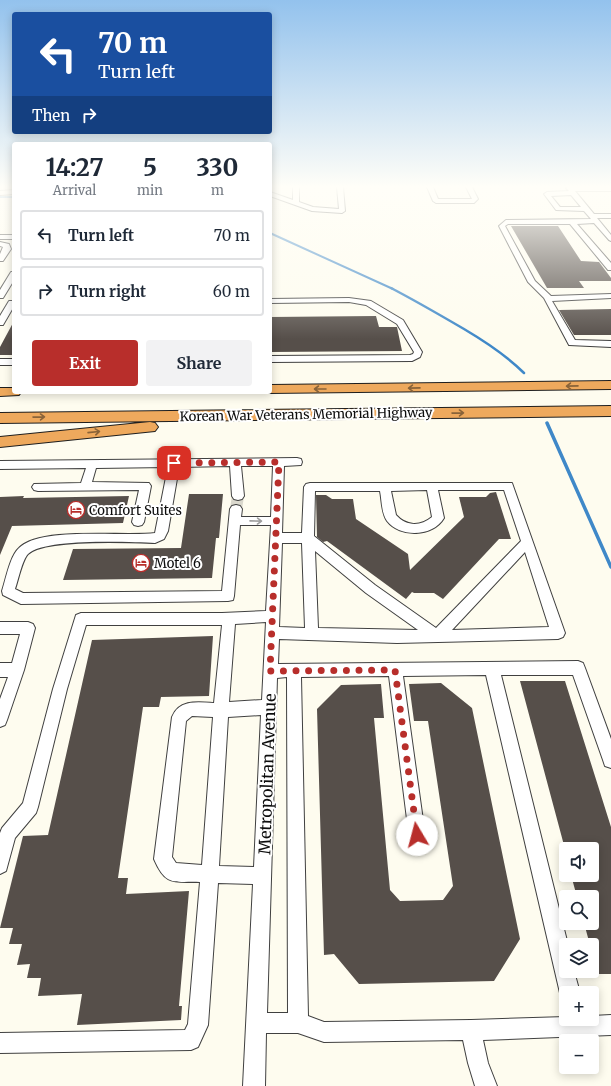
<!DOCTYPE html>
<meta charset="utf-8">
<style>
body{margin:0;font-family:Merriweather,serif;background:#f2f2f3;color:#1f2937;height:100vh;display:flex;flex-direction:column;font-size:15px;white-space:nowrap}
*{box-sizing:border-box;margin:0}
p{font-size:13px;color:#747a83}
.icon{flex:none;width:22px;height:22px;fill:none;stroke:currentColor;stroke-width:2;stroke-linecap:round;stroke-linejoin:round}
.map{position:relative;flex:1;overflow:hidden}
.details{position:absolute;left:12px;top:142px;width:260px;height:252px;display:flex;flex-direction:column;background:#fff;border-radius:4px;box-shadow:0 2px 10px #0003}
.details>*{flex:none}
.top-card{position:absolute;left:12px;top:12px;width:260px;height:122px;border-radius:4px;box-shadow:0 2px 10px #0003;background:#1a4fa0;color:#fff;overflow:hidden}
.controls{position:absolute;left:559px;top:842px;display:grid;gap:8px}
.controls a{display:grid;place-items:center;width:40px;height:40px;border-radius:4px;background:#fff;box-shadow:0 2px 10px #0003;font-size:20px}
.pin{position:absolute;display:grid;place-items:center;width:34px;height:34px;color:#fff;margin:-17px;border-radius:8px;box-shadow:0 2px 6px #0006}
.me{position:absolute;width:44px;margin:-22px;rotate:352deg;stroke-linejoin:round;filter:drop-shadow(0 0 3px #0008)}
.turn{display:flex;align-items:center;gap:14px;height:84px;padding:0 20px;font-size:18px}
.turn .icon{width:52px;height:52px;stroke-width:2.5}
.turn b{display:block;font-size:28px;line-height:34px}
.then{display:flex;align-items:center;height:38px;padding:0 20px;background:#0003;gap:8px;font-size:15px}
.eta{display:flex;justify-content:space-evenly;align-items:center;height:68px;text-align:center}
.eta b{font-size:24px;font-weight:700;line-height:28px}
.action{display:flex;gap:8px;margin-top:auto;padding:8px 20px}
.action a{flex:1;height:46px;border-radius:4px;background:#b82e2b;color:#fff;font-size:16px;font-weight:700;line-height:46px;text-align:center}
.action a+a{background:#f2f2f3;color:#1f2937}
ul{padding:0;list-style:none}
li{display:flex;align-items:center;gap:12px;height:50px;margin:0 8px 6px;padding:0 12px;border:2px solid #e0e1e3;border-radius:4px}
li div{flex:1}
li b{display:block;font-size:15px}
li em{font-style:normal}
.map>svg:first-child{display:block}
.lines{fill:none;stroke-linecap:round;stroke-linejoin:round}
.stream-far2{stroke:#3f88c8;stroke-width:2}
.stream-far1{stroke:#3f88c8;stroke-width:2.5}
.stream{stroke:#3f88c8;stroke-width:3.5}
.building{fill:#564f4a}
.minor-tunnel{stroke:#dad8cd;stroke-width:12;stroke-dasharray:12 5.5;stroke-linecap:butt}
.minor-casing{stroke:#404040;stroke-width:2}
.highway-casing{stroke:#1e1e1e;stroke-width:2}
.minor{fill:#fff;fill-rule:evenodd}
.highway{fill:#eea95d;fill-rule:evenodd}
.oneway{stroke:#896339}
.oneway2{stroke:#9e9e9e}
.route{stroke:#b82e2b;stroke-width:7;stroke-dasharray:0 12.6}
.labels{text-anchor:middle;stroke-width:4;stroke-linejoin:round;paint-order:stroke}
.street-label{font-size:13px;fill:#0d0d0d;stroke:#fff}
.poi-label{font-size:13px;fill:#0d0d0d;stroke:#fff;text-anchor:start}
.near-street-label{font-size:16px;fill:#0d0d0d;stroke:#fff}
</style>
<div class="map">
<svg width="611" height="1086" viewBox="0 0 611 1086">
<rect width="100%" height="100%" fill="#fefcef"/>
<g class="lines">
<!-- stream-far2 -->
<path class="stream-far2" d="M0,197H14
M270,233L393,289"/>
<!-- stream-far1 -->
<path class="stream-far1" d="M391,288C416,301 440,315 464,329C486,342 506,355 524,373"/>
<!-- stream -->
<path class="stream" d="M547,423L611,567"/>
</g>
<!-- building -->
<path class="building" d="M511,226H558L581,261L599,262L611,278V281H579L584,288H547Z
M611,309V335H574L559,310Z
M376,316L379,327H397L402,351L270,352V317Z
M14,321V355H0V347Z
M496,492L511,539H499L443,599L434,593H414L412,592L406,599L327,541L323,542L317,537L316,495H326L332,499H353L356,519L408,554L410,570L464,517L459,497H486L490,493Z
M189,494H223L219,538H216L212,578L63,580L73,549L181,548Z
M24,496L23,498L129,496L123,523L12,526L0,555V497Z
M213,636L209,696L161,697L159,707H143L118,878H128L126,894L189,891L179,1006H182L181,1020L77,1025L82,994L38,996L41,978H27L30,964L17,965L22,944H9L13,928H0L23,836L48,835L92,640Z
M520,681H565L611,827V974H597L592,953V945H590L584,923H592V897H577L571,875H592V849H565Z
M441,683L472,708L520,939L494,981L359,984L334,954L324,955L317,709L341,685L381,684L384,718H374L390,890L400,901L443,900L453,886L428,721H414L409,684Z"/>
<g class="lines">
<!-- minor-tunnel -->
<path class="minor-tunnel" d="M236,509L238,496"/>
<defs>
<path id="minor" d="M293,187H299V202L313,207L339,209L337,187H343L345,211L342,213L312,211L270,196V192L293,200Z
M427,187H433L438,199H472L466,187H472L478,199L474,203H436L433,201Z
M567,187H611V191H575L594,214H611V218H597L611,235V241L609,240L594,223L577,224L611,263V270H608L570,224H508L505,226L535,281L551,296L611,294V298L552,301L575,340L611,341V347L569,345L544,298L528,282L499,226L506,220L591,219L584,211L556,210L544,194L547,192L569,191L566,188ZM571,195L581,207H560L551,196Z
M14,190V194L0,195V191Z
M0,235H14V239H0Z
M0,242L9,244L11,249L3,261H0V254L3,247L0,246Z
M11,272H14V280L3,298H0V290Z
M349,298L371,301L403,320L422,352L420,357L412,361L270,362V356L410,355L413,354L414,352L397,324L366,305L349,302L270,303V299Z
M9,301H14V306L3,325H0V316Z
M0,359H14V365H0Z
M297,458L301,459L302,462L301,465L284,466L282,533H302L304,487L306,484L310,483H512L565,633L563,637L558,639L397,643L279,639L278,664L578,661L583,663L585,668L611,739V768L605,766L603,760L573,675H501L568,945H566V971H574L580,993H566V1001L563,1000L560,993L486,675L403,676L425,835L423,841L417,843L411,841L409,835L389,676L301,677L308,1016L324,1022L471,1020L566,1017V1019H592V1016L611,1015V1035L483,1040L488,1063L497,1086H475L468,1063L463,1040L324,1042L298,1033H266L265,1086H243L253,884L218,883L208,1025L198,1047L191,1050L0,1053V1033L185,1030L188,1024L200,882C174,881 166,887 154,859L172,717C179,699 198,702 214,703L222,625H86L67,689L38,807L36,813L15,838L6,871L0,874V833L2,828L23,803L53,689L76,615L81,613H222L266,611L271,525H240L234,596L233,600L228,601L21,604L3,595L2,591C6,579 10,556 19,548C40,526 125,537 155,533L168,467L96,468L92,482L149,483L151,486L144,522L142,525L138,526L134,525L132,522L139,490L38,491L34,490L32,487L34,484L81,483L86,468L0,469V461ZM230,466L232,496L234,499L238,500L242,499L244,496L241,466H273L271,517H241L242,509L240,506L236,505L232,506L230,509L222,591L23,593L15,589C18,581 22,560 28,554C45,538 130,542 155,543L164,539L168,531L179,467ZM427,490L432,517C420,527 406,526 396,515L391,491ZM438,490H504L521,541L436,628L375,585L314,536L315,491H380C382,500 381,512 387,521C400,538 433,537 444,518ZM282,543H302L305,628L279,627ZM315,551L366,593L418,630L318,628ZM525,552L549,627L452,630ZM266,622L262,700L229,702L235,624ZM287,677L288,1013H267L277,678ZM261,715L254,867L219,866L228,717ZM192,716L213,717L202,865L176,863L172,857L186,721Z
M0,622H28L33,624L35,628L24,670L7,720L5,725L0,727V699L8,677H0V663H12L20,634H0Z"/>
<path id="highway" d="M611,381V389L270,393L265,392H270V385Z
M0,388H14V392H21L19,395L0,396Z
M611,406V416L0,423V413Z
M150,422L155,423L158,427L155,431L0,447V437Z"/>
</defs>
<!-- minor casing -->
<use href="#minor" class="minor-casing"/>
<!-- highway casing -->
<use href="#highway" class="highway-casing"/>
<!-- minor -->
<use href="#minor" class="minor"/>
<!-- highway -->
<use href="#highway" class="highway"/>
</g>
<!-- one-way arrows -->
<defs><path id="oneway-shaft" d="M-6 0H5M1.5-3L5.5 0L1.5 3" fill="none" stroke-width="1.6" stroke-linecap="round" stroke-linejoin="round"/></defs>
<g class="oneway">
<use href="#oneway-shaft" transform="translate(572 386) rotate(179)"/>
<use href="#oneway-shaft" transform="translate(414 388) rotate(179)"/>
<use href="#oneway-shaft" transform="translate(320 389) rotate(180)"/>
<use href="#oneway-shaft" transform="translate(458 413) rotate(-1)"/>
<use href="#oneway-shaft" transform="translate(39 417) rotate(-1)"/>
<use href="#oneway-shaft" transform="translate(94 432) rotate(-6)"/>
</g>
<use class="oneway2" href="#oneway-shaft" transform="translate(256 521) rotate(1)"/>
<!-- sky -->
<linearGradient id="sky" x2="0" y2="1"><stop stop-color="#93c2ed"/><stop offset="0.55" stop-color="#fffef8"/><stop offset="1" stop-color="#fffef8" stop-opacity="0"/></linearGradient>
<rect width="611" height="339" fill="url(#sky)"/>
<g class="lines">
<!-- route -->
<path class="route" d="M174,463L279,462L270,671L395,670L417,835"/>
</g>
<!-- icons -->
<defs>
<symbol id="hotel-ring" viewBox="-11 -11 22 22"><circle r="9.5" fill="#fff" stroke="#b82e2b" stroke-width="1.5"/><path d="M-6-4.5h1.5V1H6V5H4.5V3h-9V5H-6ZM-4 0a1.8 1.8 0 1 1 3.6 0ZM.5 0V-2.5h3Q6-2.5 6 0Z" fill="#b82e2b"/></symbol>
</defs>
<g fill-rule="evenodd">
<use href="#hotel-ring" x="66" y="500" width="20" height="20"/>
<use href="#hotel-ring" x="131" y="553" width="20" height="20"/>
</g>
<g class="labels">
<!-- street labels -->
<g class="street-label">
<text transform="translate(306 414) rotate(-1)" y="5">Korean War Veterans Memorial Highway</text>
</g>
<!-- poi labels -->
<g class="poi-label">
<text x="89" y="515">Comfort Suites</text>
<text x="154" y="568">Motel 6</text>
</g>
<!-- near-street labels -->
<g class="near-street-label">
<text transform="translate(267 774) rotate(-88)" y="6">Metropolitan Avenue</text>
</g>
</g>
</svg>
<div class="controls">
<a><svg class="icon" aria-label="sound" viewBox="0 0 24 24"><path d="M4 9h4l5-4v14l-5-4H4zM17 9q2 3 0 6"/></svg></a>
<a><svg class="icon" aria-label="search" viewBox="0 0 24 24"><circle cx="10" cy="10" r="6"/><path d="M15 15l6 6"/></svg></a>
<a><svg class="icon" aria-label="layers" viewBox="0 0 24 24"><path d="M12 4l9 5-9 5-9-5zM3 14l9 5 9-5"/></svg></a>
<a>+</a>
<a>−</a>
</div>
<div class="pin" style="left:174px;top:463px;background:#d93025"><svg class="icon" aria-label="arrive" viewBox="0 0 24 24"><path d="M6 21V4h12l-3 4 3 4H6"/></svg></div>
<svg class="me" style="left:417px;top:835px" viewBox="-20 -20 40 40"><circle r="19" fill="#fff"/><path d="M0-13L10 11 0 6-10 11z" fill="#b82e2b"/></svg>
<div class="top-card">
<div class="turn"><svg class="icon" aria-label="left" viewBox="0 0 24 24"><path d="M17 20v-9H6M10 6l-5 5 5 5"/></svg><div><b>70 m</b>Turn left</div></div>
<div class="then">Then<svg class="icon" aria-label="right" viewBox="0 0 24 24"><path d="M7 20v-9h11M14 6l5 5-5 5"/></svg></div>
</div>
<section class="details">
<div class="eta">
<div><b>14:27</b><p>Arrival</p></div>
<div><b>5</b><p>min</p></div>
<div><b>330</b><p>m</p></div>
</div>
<ul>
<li><svg class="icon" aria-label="left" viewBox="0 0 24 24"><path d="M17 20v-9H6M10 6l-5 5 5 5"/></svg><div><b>Turn left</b></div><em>70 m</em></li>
<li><svg class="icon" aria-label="right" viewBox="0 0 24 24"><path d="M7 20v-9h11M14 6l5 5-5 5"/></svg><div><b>Turn right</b></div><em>60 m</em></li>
</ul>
<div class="action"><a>Exit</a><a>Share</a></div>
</section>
</div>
